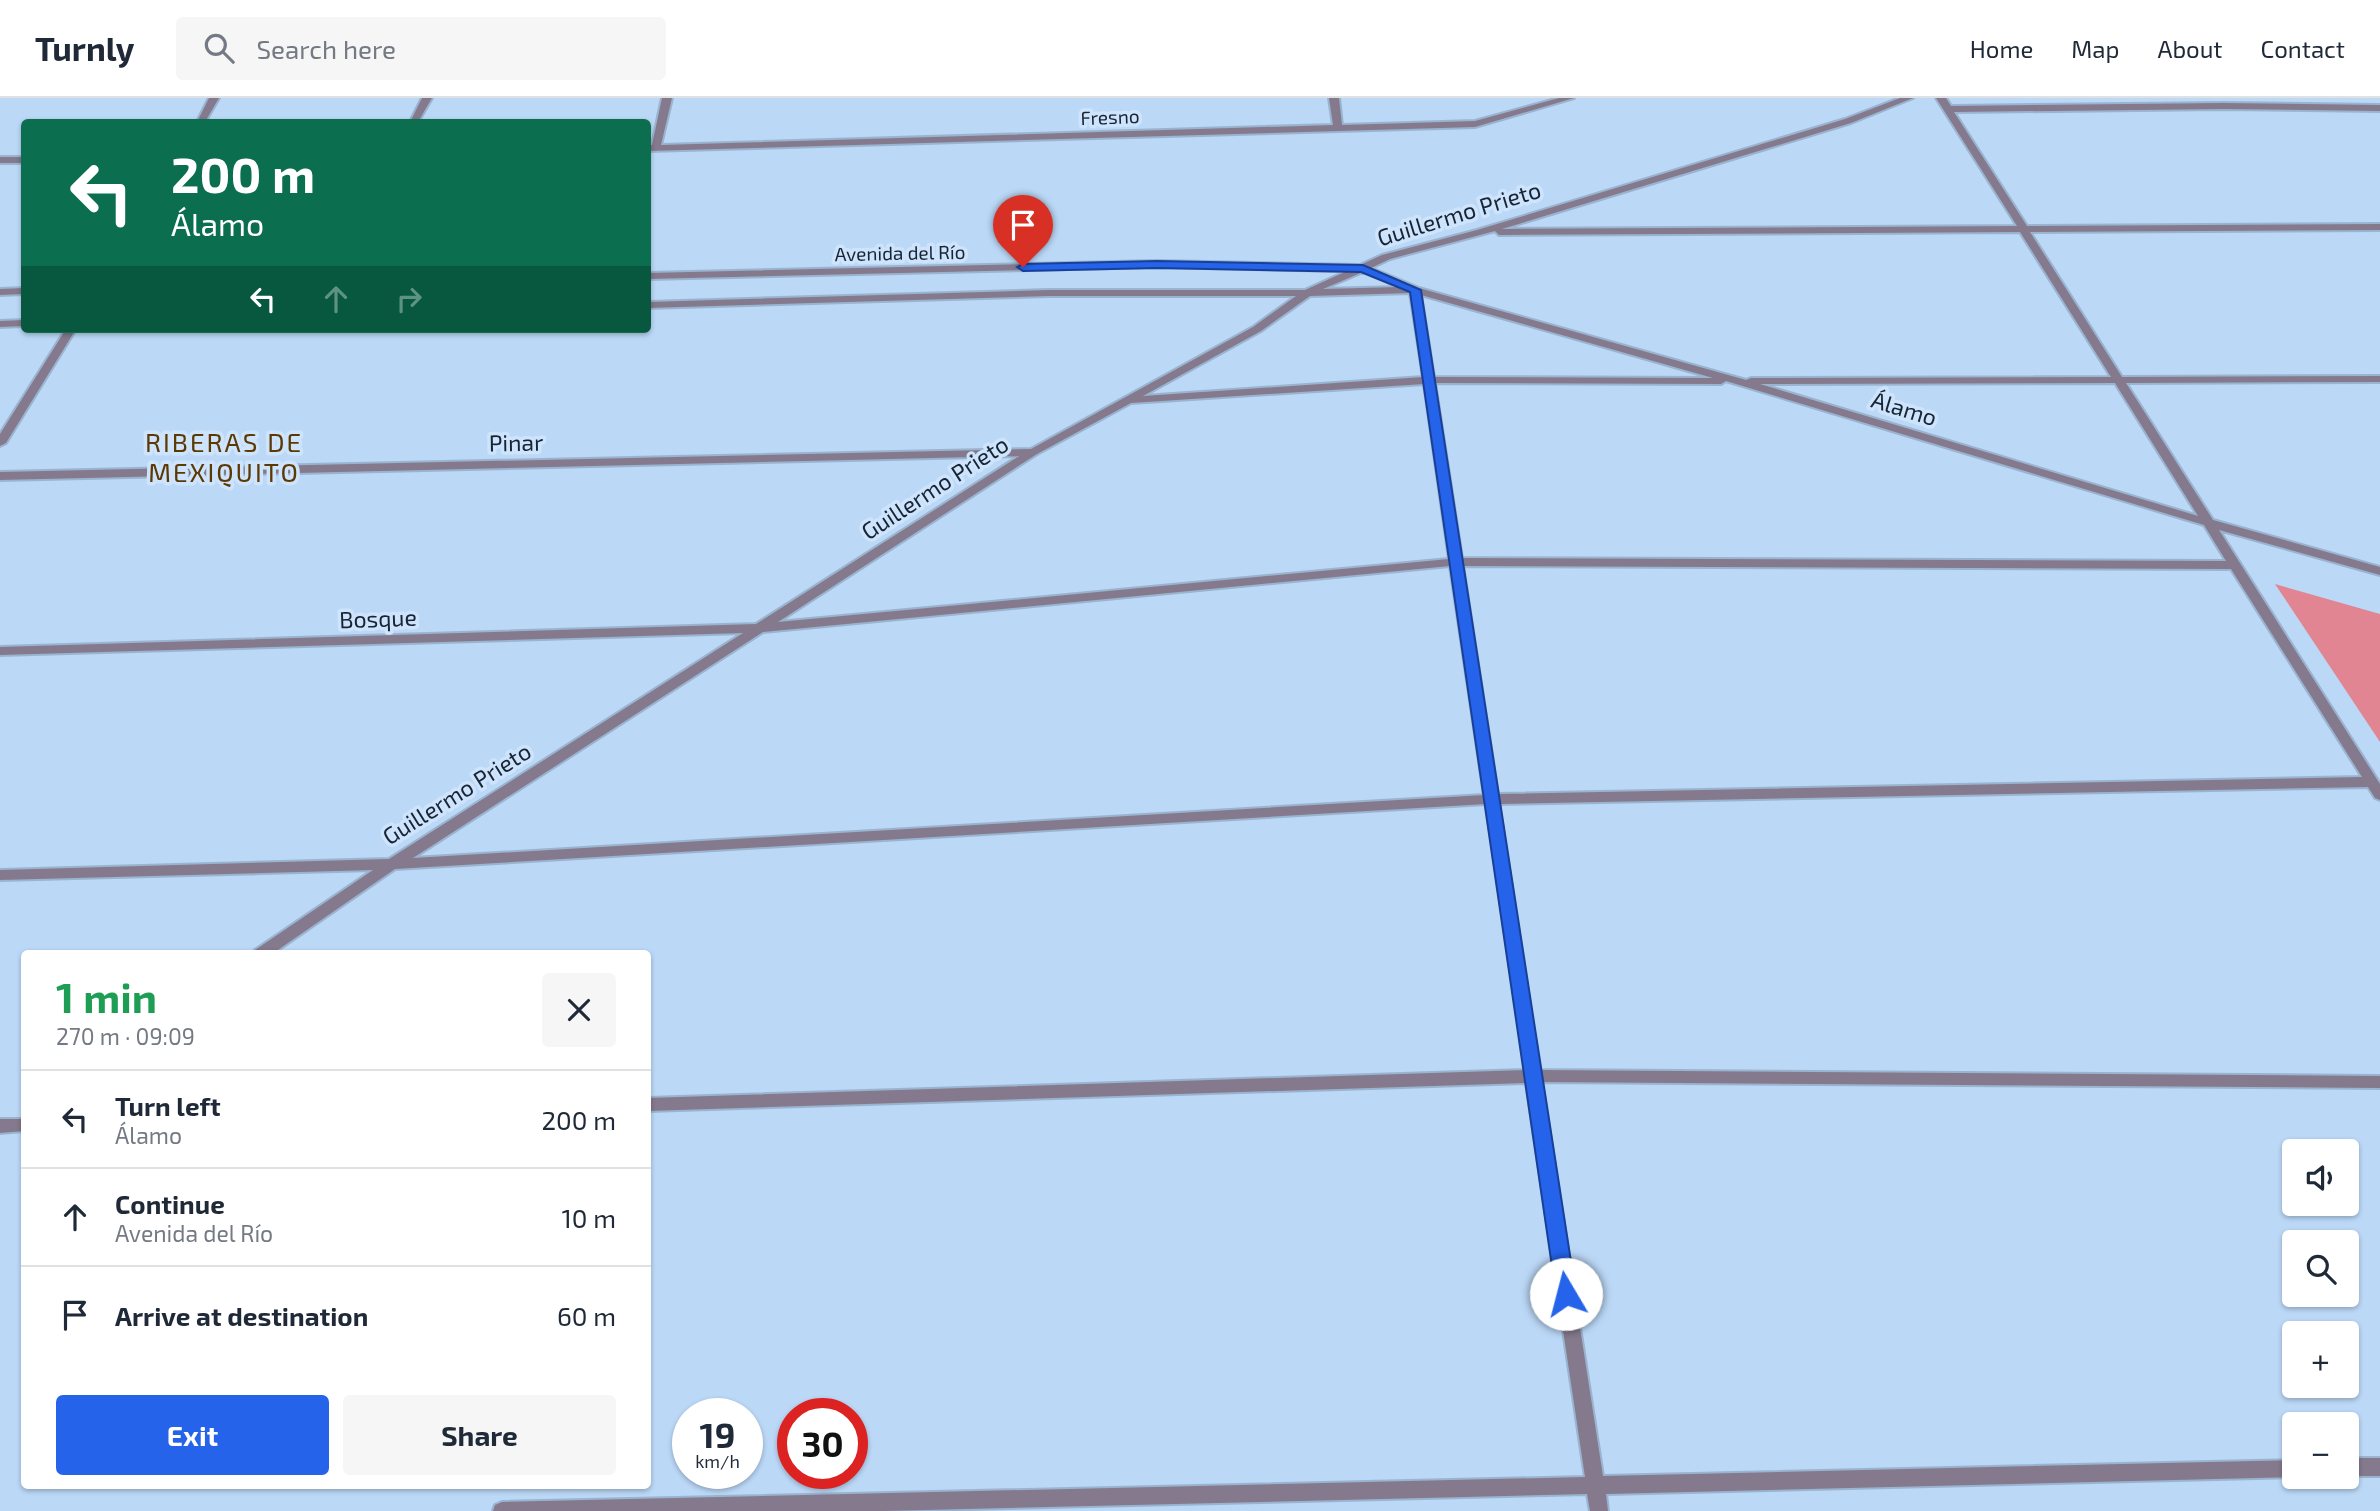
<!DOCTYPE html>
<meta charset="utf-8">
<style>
body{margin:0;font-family:"Exo 2",sans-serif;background:#f6f6f7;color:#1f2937;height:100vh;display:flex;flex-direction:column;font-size:26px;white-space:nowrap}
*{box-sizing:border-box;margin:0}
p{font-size:23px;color:#747a83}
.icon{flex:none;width:38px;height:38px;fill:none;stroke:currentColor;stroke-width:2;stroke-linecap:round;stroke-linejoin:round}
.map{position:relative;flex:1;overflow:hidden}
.drawer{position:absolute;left:21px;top:852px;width:630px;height:539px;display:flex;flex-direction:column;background:#fff;border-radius:7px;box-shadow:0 2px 5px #0004}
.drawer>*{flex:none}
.guide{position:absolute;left:21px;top:21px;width:630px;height:214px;border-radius:7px;box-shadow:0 2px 5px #0004;background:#0b6e4f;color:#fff;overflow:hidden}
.buttons{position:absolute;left:2282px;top:1041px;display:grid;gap:14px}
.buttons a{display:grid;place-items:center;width:77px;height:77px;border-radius:7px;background:#fff;box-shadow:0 2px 5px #0004;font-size:35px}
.speed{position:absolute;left:672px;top:1300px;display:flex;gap:14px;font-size:35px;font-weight:700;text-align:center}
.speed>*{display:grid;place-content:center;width:91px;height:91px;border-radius:50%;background:#fff;box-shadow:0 2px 5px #0004;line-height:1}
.speed small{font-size:18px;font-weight:400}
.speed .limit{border:10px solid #d22;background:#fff;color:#111}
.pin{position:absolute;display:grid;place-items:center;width:60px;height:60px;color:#fff;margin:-72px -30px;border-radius:50% 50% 50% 0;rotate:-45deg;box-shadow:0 0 7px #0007}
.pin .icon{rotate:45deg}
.me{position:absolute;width:77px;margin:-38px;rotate:352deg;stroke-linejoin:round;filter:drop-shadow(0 0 5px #0008)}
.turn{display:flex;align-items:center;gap:24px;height:147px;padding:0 35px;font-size:32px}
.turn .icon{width:91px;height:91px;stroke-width:2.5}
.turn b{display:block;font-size:49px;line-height:60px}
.lanes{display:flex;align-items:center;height:66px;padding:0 35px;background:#0003;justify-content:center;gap:35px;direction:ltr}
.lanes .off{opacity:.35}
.round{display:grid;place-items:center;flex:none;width:74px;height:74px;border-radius:7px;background:#f6f6f7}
.headline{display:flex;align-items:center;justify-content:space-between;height:119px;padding:0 35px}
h1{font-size:42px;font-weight:700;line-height:52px;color:#1e9e55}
.button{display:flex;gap:14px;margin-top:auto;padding:14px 35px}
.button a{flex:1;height:80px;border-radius:7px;background:#2563eb;color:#fff;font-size:28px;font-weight:700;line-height:80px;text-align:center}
.button a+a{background:#f6f6f7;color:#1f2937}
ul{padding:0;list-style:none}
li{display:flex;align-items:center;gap:21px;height:98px;padding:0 35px;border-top:2px solid #e0e1e3}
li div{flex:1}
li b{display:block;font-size:26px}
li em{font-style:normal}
header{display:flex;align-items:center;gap:42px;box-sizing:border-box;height:98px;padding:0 35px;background:#fff;border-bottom:2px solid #e0e1e3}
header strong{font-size:33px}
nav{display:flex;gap:38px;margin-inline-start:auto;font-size:24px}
.search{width:490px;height:63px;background:#f6f6f7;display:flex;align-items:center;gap:18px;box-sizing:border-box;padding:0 24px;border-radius:7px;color:#747a83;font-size:26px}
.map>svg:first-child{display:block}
.green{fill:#e28593}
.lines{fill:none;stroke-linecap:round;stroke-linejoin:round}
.street-casing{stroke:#9ab4d0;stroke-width:4}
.street{fill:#857a8d;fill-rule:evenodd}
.route{fill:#2563eb;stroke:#184099;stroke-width:2}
.labels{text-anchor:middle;stroke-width:7;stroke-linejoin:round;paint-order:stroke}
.far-street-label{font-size:19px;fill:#172433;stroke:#cee4fc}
.street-label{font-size:23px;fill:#172433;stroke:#cee4fc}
.quarter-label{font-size:26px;letter-spacing:2px;fill:#5b3902;stroke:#cee4fc}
</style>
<header>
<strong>Turnly</strong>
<div class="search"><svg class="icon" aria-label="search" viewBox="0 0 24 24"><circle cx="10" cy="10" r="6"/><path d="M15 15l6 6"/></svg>Search here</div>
<nav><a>Home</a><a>Map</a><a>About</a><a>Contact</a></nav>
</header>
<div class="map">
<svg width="2380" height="1413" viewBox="0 0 2380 1413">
<rect width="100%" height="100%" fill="#bbd8f7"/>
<!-- green -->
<path class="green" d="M2275,486L2380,516V644Z"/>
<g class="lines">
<defs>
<path id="street" d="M209,0H219L205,24H197Z
M422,0H432L418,24H410Z
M662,0H672L661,47L1333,27L1329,0H1339L1342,27L1475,23L1559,0H1574L1475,29L648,53V47H652Z
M1900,0H1913L1851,25L1502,131L2017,128L1936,0H1946L1951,8L2223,5L2380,7V13L2223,11L1954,14L2027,128L2380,126V132L2030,134L2122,279L2380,278V284L2126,285L2213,422L2380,469V477L2219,432L2380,686V702L2375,700L2368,689L1499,706L1540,972L2380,978V990L1542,984L1603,1378L2294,1362L2296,1379L1606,1396L1608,1413H1590L1587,1396L885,1413H493L495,1407L502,1404L1585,1379L1526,985L648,1013V1000L1525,972L1486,706L395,771L272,856H253L255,852L373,772L0,782V772L389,761L743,535L0,557V549L756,526L1019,358L0,382V374L1031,351L1253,229L1296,198H1049L648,210V204L1049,192H1305L1347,173L1156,169L648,181V175L1156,163L1360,167L1382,157L1477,132L1845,21ZM1495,133L1499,137L2020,134L2111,279L1751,280L1746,282L1419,190L1371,170L1390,161ZM1363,174L1399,189L1323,191ZM1410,195L1423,279L1143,298L1261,233L1310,198ZM1421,197L1713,280L1434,279ZM1726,283L2204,427L2226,463L1462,460L1435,285L1721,286ZM2115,285L2198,418L1760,286ZM1424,286L1449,461L778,524L1037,356L1131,305ZM1450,468L1484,697L413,760L763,534ZM1463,468L2231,471L2362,679L1498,696Z
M0,59H24V65H0Z
M24,190V196L0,197V191Z
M24,222V228L0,229V223Z
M66,231H76L6,345L0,348V336Z
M0,1021H24V1033L0,1035Z
M2347,1360H2380V1378H2347Z"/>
</defs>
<!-- street casing -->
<use href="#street" class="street-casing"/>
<!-- street -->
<use href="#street" class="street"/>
</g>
<!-- route -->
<path class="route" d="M1157,163L1363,167L1421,192L1576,1196L1573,1202L1566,1204L1559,1202L1556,1196L1410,194L1361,174L1157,170L1023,173L1017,169L1023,166Z"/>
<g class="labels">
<!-- far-street labels -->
<g class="far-street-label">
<text transform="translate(1110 19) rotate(-2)" y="7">Fresno</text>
<text transform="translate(900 155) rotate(-1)" y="7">Avenida del Río</text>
</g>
<!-- street labels -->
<g class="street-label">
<text transform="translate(1459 116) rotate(-17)" y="8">Guillermo Prieto</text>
<text transform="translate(1904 311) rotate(17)" y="8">Álamo</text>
<text transform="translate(516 345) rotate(-1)" y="8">Pinar</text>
<text transform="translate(935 390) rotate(-33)" y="8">Guillermo Prieto</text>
<text transform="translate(378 521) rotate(-2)" y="8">Bosque</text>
<text transform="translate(457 696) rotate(-32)" y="8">Guillermo Prieto</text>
</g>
<!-- quarter labels -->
<g class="quarter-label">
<text x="224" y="354">RIBERAS DE<tspan x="224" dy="30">MEXIQUITO</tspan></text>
</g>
</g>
</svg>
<div class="buttons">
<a><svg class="icon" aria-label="sound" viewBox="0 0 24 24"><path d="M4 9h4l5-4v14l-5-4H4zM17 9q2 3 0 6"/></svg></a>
<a><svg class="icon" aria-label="search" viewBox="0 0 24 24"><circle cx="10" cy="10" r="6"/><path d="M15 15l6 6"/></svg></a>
<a>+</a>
<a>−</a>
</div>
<div class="speed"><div>19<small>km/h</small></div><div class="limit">30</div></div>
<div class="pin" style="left:1023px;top:169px;background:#d93025"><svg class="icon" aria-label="arrive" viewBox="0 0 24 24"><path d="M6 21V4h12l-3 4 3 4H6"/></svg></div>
<svg class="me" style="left:1566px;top:1196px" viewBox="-20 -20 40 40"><circle r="19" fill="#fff"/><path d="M0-13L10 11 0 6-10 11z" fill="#2563eb"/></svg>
<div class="guide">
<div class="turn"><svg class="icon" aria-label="left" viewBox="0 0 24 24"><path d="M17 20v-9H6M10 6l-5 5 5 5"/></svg><div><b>200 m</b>Álamo</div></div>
<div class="lanes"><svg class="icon" aria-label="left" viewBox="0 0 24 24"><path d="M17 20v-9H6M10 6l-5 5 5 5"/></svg><svg class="icon off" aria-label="ahead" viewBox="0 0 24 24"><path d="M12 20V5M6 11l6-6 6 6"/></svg><svg class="icon off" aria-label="right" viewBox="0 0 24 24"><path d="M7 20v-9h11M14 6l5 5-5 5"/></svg></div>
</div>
<section class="drawer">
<div class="headline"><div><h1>1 min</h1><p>270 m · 09:09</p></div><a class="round"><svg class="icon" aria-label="close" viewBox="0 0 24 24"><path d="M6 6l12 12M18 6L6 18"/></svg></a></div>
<ul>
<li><svg class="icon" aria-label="left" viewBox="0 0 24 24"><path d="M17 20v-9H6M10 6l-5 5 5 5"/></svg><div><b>Turn left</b><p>Álamo</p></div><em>200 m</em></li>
<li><svg class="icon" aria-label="ahead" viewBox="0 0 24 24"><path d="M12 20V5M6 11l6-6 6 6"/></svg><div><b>Continue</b><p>Avenida del Río</p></div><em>10 m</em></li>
<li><svg class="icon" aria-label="arrive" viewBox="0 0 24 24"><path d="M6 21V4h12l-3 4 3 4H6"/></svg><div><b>Arrive at destination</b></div><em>60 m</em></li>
</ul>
<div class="button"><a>Exit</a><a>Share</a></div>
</section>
</div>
